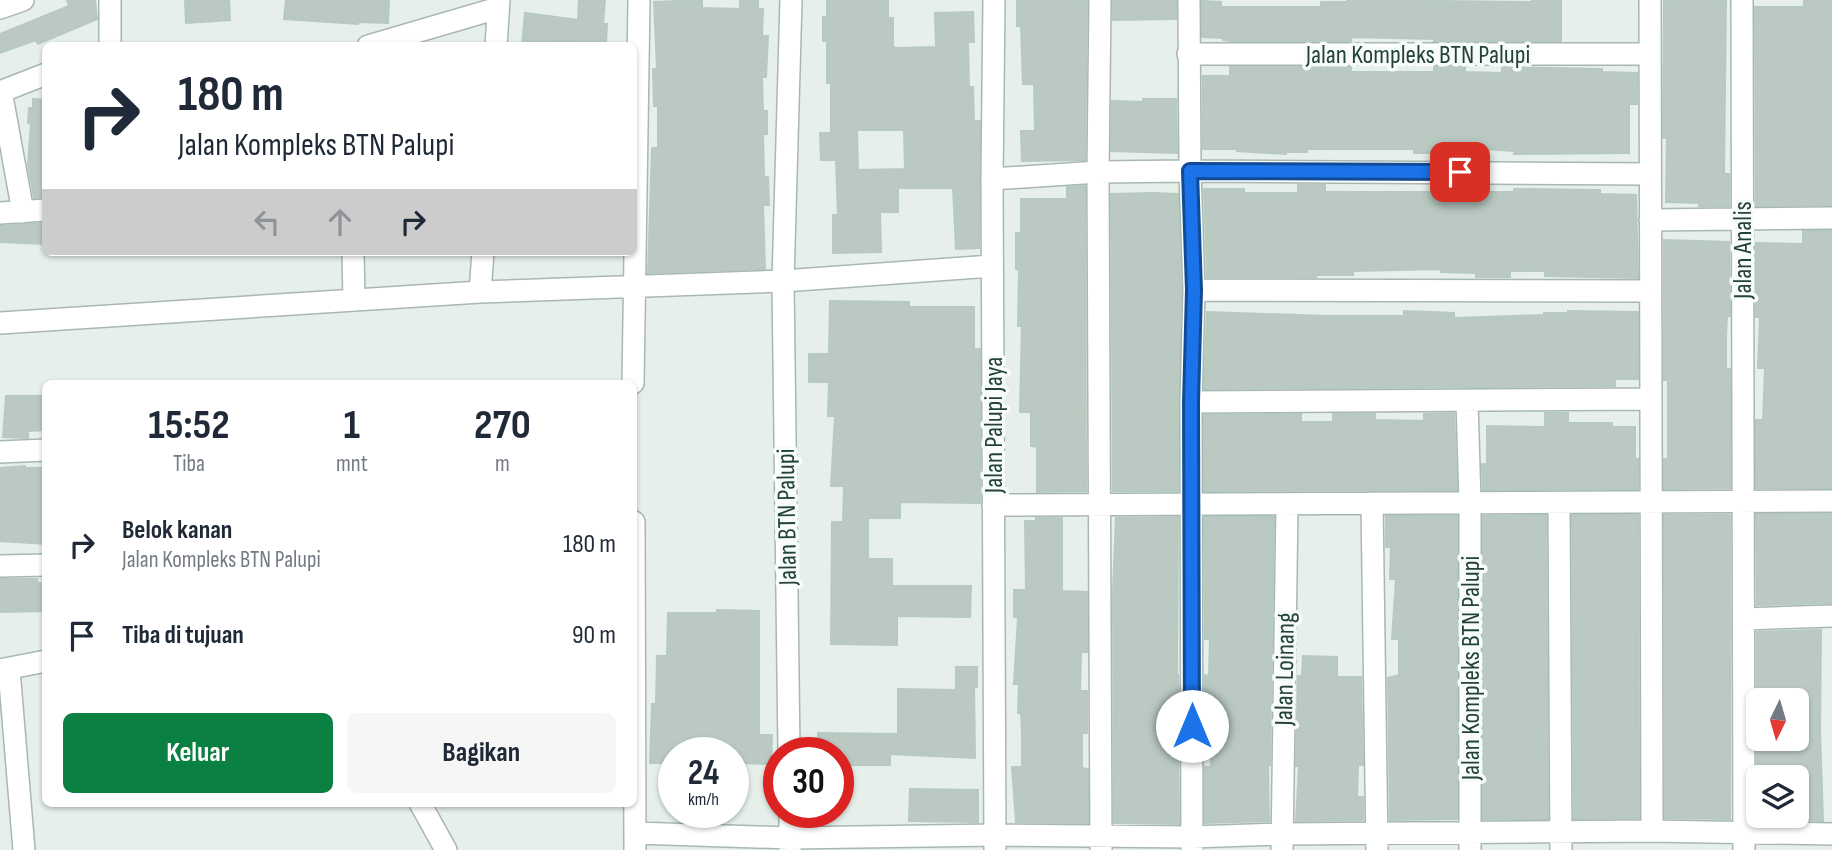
<!DOCTYPE html>
<html lang="id">
<style>
body{margin:0;font-family:"Sofia Sans Condensed",sans-serif;background:#f6f6f7;color:#1f2937;height:100vh;display:flex;flex-direction:column;font-size:26px;white-space:nowrap}
*{box-sizing:border-box;margin:0}
p{font-size:23px;color:#747a83}
.icon{flex:none;width:38px;height:38px;fill:none;stroke:currentColor;stroke-width:2;stroke-linecap:round;stroke-linejoin:round}
.map{position:relative;flex:1;overflow:hidden}
.details{position:absolute;left:42px;top:380px;width:595px;height:427px;display:flex;flex-direction:column;background:#fff;border-radius:10px;box-shadow:0 2px 5px #0004}
.details>*{flex:none}
.hud{position:absolute;left:42px;top:42px;width:595px;height:214px;border-radius:10px;box-shadow:0 2px 5px #0004;background:#fff;color:#1f2937;overflow:hidden}
.needle{width:46px;rotate:185deg}
.tools{position:absolute;left:1746px;top:688px;display:grid;gap:14px}
.tools a{display:grid;place-items:center;width:63px;height:63px;border-radius:10px;background:#fff;box-shadow:0 2px 5px #0004;font-size:35px}
.speed{position:absolute;left:658px;top:737px;display:flex;gap:14px;font-size:35px;font-weight:700;text-align:center}
.speed>*{display:grid;place-content:center;width:91px;height:91px;border-radius:50%;background:#fff;box-shadow:0 2px 5px #0004;line-height:1}
.speed small{font-size:18px;font-weight:400}
.speed .limit{border:10px solid #d22;background:#fff;color:#111}
.pin{position:absolute;display:grid;place-items:center;width:60px;height:60px;color:#fff;margin:-30px;border-radius:14px;box-shadow:0 4px 10px #0006}
.me{position:absolute;width:77px;margin:-38px;rotate:0deg;stroke-linejoin:round;filter:drop-shadow(0 0 5px #0008)}
.turn{display:flex;align-items:center;gap:24px;height:147px;padding:0 21px;font-size:32px}
.turn .icon{width:91px;height:91px;stroke-width:2.5}
.turn b{display:block;font-size:49px;line-height:60px}
.lanes{display:flex;align-items:center;height:66px;padding:0 21px;background:#0003;justify-content:center;gap:35px;direction:ltr}
.lanes .off{opacity:.35}
.eta{display:flex;justify-content:space-evenly;align-items:center;height:119px;text-align:center}
.eta b{font-size:42px;font-weight:700;line-height:49px}
.primary-button{display:flex;gap:14px;margin-top:auto;padding:14px 21px}
.primary-button a{flex:1;height:80px;border-radius:10px;background:#0b8043;color:#fff;font-size:28px;font-weight:700;line-height:80px;text-align:center}
.primary-button a+a{background:#f6f6f7;color:#1f2937}
ul{padding:0;list-style:none}
li{display:flex;align-items:center;gap:21px;height:91px;padding:0 21px}
li div{flex:1}
li b{display:block;font-size:26px}
li em{font-style:normal}
.map>svg:first-child{display:block}
.building{fill:#bacac3;stroke:#b7cac1;stroke-width:2;fill-rule:evenodd}
.lines{fill:none;stroke-linecap:round;stroke-linejoin:round}
.minor-casing{stroke:#a8b8b1;stroke-width:24}
.minor{stroke:#fff;stroke-width:21}
.route-casing{stroke:#114b97;stroke-width:18}
.route{stroke:#1a73e8;stroke-width:12}
.labels{text-anchor:middle;stroke-width:7;stroke-linejoin:round;paint-order:stroke}
.street-label{font-size:26px;fill:#234338;stroke:#f7fbf9}
</style>
<div class="map">
<svg width="1832" height="850" viewBox="0 0 1832 850">
<rect width="100%" height="100%" fill="#e6efea"/>
<!-- building -->
<path class="building" d="M67,0H95L97,19L38,44L36,40L0,53V34L69,6Z
M185,0H229L230,20L186,23Z
M286,0H389L388,23L358,22V24L284,19Z
M579,0H605L603,24H607L606,44L552,42V46H522L525,13L578,20Z
M702,0V8L740,9V0H758V9H763L762,36H768L766,77H762L763,111H767V134H763L764,177H768L769,205H763L765,269L648,273L652,148H658V106H654L653,69H657L654,2Z
M827,0H888V18H893V47L897,48L936,47L935,13L973,12L974,42H968L969,87H973L974,121H980L979,248L956,249L953,188H898V212H880L881,252L833,253V215H838L836,160H821L820,133H831V83H827V41H823V17H827ZM857,130H904L905,169L858,170Z
M1017,0H1087L1085,160L1022,161L1021,131H1035L1034,84H1023L1021,26H1017Z
M1113,0H1176V19L1113,20Z
M1347,0L1532,2V0H1561V41H1434L1435,39L1351,37V41H1230L1223,40V38L1202,37V1L1221,2V7H1321V2H1347Z
M1664,0H1726L1724,174H1729V206H1699L1700,203L1666,202L1667,138H1663Z
M1804,0H1832V205L1756,206L1755,7H1804Z
M1230,67H1351V72H1434V67H1465V72L1502,73V67L1602,69V72L1637,73V104H1629V153L1514,154L1515,151L1482,149H1444V153H1414V149H1307V152H1286V154L1237,151V149H1203V76H1230Z
M33,99L46,100V197L34,198L28,165L31,124L28,123L29,108H33Z
M1143,99H1176L1177,153L1111,151L1112,101L1143,102Z
M1298,185H1325V192H1514V189L1600,190V194L1636,195L1638,278L1545,276V271H1510V277H1476V273L1441,272V269L1353,271V275H1316V277H1207L1204,189H1244V193H1298Z
M1085,186L1086,491L1037,492V447L1031,446V412H1020L1022,326H1018L1019,270L1016,269V233H1021V199H1067V187Z
M1152,193L1178,194L1181,290L1178,491H1113L1111,194Z
M46,223V244L0,242V226Z
M1803,231H1832V488H1756V420H1763L1765,368H1758L1760,317H1756V243L1803,244Z
M1664,240L1729,242L1730,316H1727L1726,336V369H1730V488L1664,489V459H1668V380H1664Z
M830,301L909,302V307H974V349H980V503L900,502V518H868V559H892V586H971L970,617L897,616V645L831,644L832,522H843L844,486H831L835,416H828L829,382H809V354H829Z
M1404,311L1454,313V318L1544,315V313H1568V311L1638,312V379H1615V386L1204,389L1207,312L1327,316H1404Z
M6,396H46V430L28,431V438L3,437Z
M1454,413L1457,490L1204,491V415L1301,414V422H1333V414H1375V420L1424,421V414Z
M1545,413H1568V423H1612V427H1635V459H1638V489L1483,490L1482,464H1487V426L1545,427Z
M25,466V468H46V544L0,541V468Z
M1756,514H1832V603L1757,605Z
M1546,515L1548,819H1483V516Z
M1572,515H1638L1639,818L1574,819Z
M1664,515H1730V819L1665,818Z
M1386,516H1457V819L1390,820L1388,678L1399,675V639H1392L1396,579H1390L1391,547H1386Z
M1178,517L1177,675H1178L1179,701H1175L1174,737H1178L1179,824L1114,823L1113,592L1116,518Z
M1204,517H1274L1270,765H1268L1269,821L1205,823V767H1211L1212,707H1209V702H1205V675L1209,676L1210,639H1205Z
M1036,518H1062V591L1087,592V652H1081L1080,691H1087V733H1082V768L1088,769V823L1016,822L1012,767H1022V734L1021,713H1018L1019,684H1014L1018,617H1014V590H1026L1025,521H1036Z
M0,579H37V583H46V611L0,612Z
M717,610L759,611V735H772L771,764L733,763V752H674V763H650L652,704H656L657,656H667L668,613H717Z
M1821,630L1820,731L1823,821L1797,820V777H1759L1757,782V632ZM1759,700H1798L1797,738H1759Z
M1303,656L1337,657V677H1361L1363,765H1358L1357,797H1363V820L1296,821L1299,766H1296L1298,676H1302Z
M956,667H977V687H974L975,758L890,754V765H838V752H818V733L898,734V689L956,690Z
M910,789L978,790V822L909,821Z"/>
<g class="lines">
<defs>
<path id="minor" d="M994,0L992,179L995,848
M1100,0L1098,172L1101,848
M1189,0L1190,171L1194,290L1191,402L1192,850
M1650,0L1652,831
M1742,0L1744,850
M0,8L23,0
M110,46V0
M368,46L498,8
M496,46L499,0
M1188,54H1649
M1,91L23,212
M0,92L46,74
M992,179L1098,172L1190,171L1649,174
M0,213L46,210
M1650,220L1832,218
M353,252L354,300
M1194,290L1650,291
M480,292L483,252
M0,323L480,292L783,281L992,266
M633,383L639,0
M1467,401L1470,502V850
M1191,402L1651,399
M0,452L46,450
M1372,503L1377,850
M1559,503L1561,850
M993,505L1832,501
M634,522L635,850
M0,566L46,565
M1744,619L1832,616
M0,670L46,661
M9,670L24,850
M789,752L783,281L791,0
M420,803L446,850
M790,812V850
M635,833L790,838L995,835L1192,837L1282,834L1652,831L1832,834
M1282,850L1287,505"/>
</defs>
<!-- minor casing -->
<use href="#minor" class="minor-casing"/>
<!-- minor -->
<use href="#minor" class="minor"/>
</g>
<g class="lines">
<defs>
<path id="route" d="M1192,726L1191,402L1194,290L1190,171L1460,172"/>
</defs>
<!-- route casing -->
<use href="#route" class="route-casing"/>
<!-- route -->
<use href="#route" class="route"/>
</g>
<g class="labels">
<!-- street labels -->
<g class="street-label">
<text x="1418" y="63">Jalan Kompleks BTN Palupi</text>
<text transform="translate(1742 250) rotate(-90)" y="9">Jalan Analis</text>
<text transform="translate(993 425) rotate(-90)" y="9">Jalan Palupi Jaya</text>
<text transform="translate(786 517) rotate(-91)" y="9">Jalan BTN Palupi</text>
<text transform="translate(1470 668) rotate(-90)" y="9">Jalan Kompleks BTN Palupi</text>
<text transform="translate(1284 669) rotate(-89)" y="9">Jalan Loinang</text>
</g>
</g>
</svg>
<div class="tools">
<a><svg class="needle" viewBox="-14 -14 28 28"><path d="M0-13l5 13h-10z" fill="#e53935"/><path d="M0 13l5-13h-10z" fill="#747a83"/></svg></a>
<a><svg class="icon" aria-label="layers" viewBox="0 0 24 24"><path d="M12 4l9 5-9 5-9-5zM3 14l9 5 9-5"/></svg></a>
</div>
<div class="speed"><div>24<small>km/h</small></div><div class="limit">30</div></div>
<div class="pin" style="left:1460px;top:172px;background:#d93025"><svg class="icon" aria-label="arrive" viewBox="0 0 24 24"><path d="M6 21V4h12l-3 4 3 4H6"/></svg></div>
<svg class="me" style="left:1192px;top:726px" viewBox="-20 -20 40 40"><circle r="19" fill="#fff"/><path d="M0-13L10 11 0 6-10 11z" fill="#1a73e8"/></svg>
<div class="hud">
<div class="turn"><svg class="icon" aria-label="right" viewBox="0 0 24 24"><path d="M7 20v-9h11M14 6l5 5-5 5"/></svg><div><b>180 m</b>Jalan Kompleks BTN Palupi</div></div>
<div class="lanes"><svg class="icon off" aria-label="left" viewBox="0 0 24 24"><path d="M17 20v-9H6M10 6l-5 5 5 5"/></svg><svg class="icon off" aria-label="ahead" viewBox="0 0 24 24"><path d="M12 20V5M6 11l6-6 6 6"/></svg><svg class="icon" aria-label="right" viewBox="0 0 24 24"><path d="M7 20v-9h11M14 6l5 5-5 5"/></svg></div>
</div>
<section class="details">
<div class="eta">
<div><b>15:52</b><p>Tiba</p></div>
<div><b>1</b><p>mnt</p></div>
<div><b>270</b><p>m</p></div>
</div>
<ul>
<li><svg class="icon" aria-label="right" viewBox="0 0 24 24"><path d="M7 20v-9h11M14 6l5 5-5 5"/></svg><div><b>Belok kanan</b><p>Jalan Kompleks BTN Palupi</p></div><em>180 m</em></li>
<li><svg class="icon" aria-label="arrive" viewBox="0 0 24 24"><path d="M6 21V4h12l-3 4 3 4H6"/></svg><div><b>Tiba di tujuan</b></div><em>90 m</em></li>
</ul>
<div class="primary-button"><a>Keluar</a><a>Bagikan</a></div>
</section>
</div>
